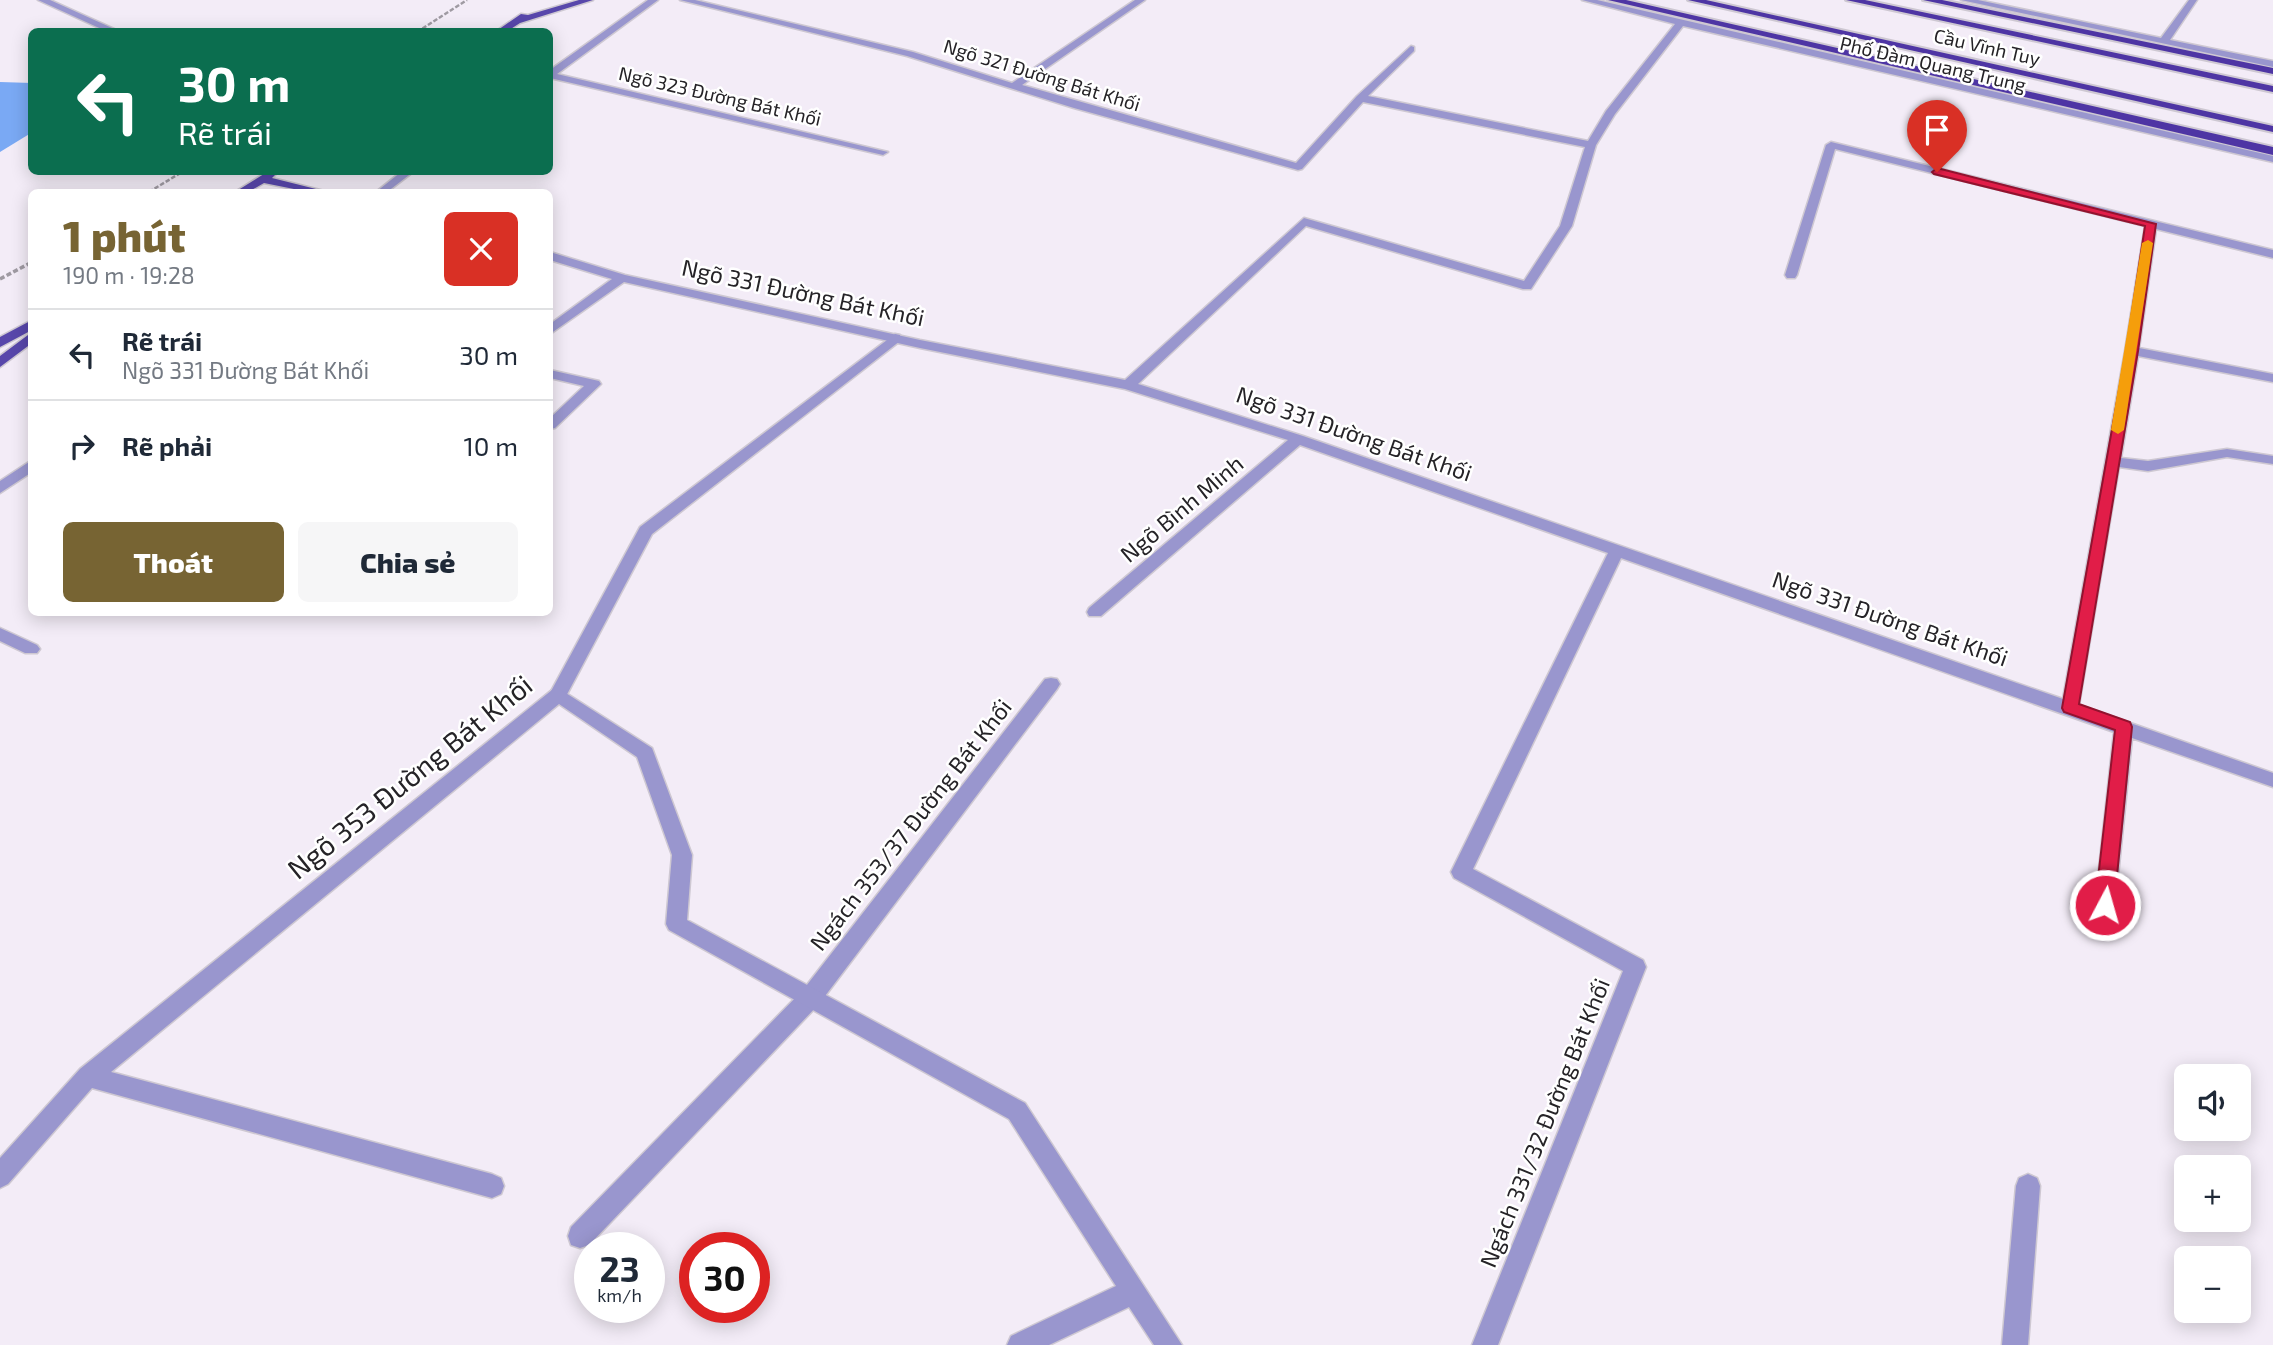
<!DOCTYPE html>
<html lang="vi">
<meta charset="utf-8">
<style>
body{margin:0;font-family:"Exo 2",sans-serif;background:#f6f6f7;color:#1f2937;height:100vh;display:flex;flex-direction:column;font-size:26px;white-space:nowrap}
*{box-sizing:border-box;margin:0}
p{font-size:23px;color:#747a83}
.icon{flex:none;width:38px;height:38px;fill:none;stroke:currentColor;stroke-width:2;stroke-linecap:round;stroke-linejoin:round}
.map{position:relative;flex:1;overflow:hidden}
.details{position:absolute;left:28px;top:189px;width:525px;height:427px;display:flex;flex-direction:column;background:#fff;border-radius:10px;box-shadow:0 4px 18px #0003}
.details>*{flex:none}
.guide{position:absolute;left:28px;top:28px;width:525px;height:147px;border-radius:10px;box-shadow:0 4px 18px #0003;background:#0b6e4f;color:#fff;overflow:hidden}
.tools{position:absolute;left:2174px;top:1064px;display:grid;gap:14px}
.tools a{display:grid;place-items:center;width:77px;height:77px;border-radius:10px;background:#fff;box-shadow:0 4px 18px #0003;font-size:35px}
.speed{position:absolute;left:574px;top:1232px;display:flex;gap:14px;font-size:35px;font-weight:700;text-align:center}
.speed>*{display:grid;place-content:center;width:91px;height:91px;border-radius:50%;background:#fff;box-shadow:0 4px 18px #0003;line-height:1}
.speed small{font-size:18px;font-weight:400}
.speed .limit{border:10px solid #d22;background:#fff;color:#111}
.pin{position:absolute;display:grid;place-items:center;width:60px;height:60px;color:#fff;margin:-72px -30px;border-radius:50% 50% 50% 0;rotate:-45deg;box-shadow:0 0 7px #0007}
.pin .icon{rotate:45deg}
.me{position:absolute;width:77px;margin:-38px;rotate:6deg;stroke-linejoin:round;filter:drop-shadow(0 0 5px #0008)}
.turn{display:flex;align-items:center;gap:24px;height:147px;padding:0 35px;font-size:32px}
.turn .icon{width:91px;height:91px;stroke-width:2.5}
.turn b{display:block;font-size:49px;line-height:60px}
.round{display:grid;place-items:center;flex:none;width:74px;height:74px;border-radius:10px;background:#f6f6f7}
.summary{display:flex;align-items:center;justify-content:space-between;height:119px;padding:0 35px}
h1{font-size:42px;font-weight:800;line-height:52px;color:#776433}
.button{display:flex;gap:14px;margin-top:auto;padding:14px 35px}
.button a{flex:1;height:80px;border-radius:10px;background:#776433;color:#fff;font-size:28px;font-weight:800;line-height:80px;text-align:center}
.button a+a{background:#f6f6f7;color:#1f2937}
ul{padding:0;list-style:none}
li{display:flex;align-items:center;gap:21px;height:91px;padding:0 35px;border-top:2px solid #e0e1e3}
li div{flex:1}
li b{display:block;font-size:26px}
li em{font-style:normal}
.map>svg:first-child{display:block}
.water{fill:#7aa9f4}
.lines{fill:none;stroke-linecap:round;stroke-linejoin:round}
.service-casing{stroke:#cec8d2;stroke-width:3}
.minor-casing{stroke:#cec8d2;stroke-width:3}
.primary-casing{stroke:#cec8d2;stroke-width:3}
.trunk-casing{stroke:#cec8d2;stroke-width:4}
.path-far1{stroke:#9f9aa2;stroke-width:2.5;stroke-dasharray:4.5 2;stroke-linecap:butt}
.path{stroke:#9f9aa2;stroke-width:3.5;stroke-dasharray:5 2.5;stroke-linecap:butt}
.service{fill:#9996ce;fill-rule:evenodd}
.minor{fill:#9996ce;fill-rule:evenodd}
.primary{fill:#5847ab;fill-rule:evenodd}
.trunk{fill:#4e35a4;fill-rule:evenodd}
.route{fill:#e11d48;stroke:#92132f;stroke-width:2}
.slow{fill:#f59e0b}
.labels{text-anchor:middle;stroke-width:5;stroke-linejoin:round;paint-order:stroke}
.far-street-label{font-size:19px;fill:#252327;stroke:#fff}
.street-label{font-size:23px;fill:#252327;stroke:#fff}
.near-street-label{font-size:28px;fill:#252327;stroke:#fff}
</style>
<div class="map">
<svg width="2273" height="1345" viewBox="0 0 2273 1345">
<rect width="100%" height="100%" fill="#f3ecf7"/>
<!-- water -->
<path class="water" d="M0,82L32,83L31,133L0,152Z"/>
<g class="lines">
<defs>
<path id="service" d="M895,334L900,335V341L652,534L564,700H552L549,695L640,527Z
M1051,678L1057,679L1060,684L1057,689L819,1004L589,1245L580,1248L571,1245L568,1236L571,1227L803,990L1045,679Z"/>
<path id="minor" d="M38,0H50L121,32H108Z
M648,0H658L557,74L888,152L883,155L550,78V70Z
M680,0H695L913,52L1012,83L1135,0H1145L1022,85L1296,163L1357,96L1411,46L1414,47V51L1368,96L1588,141L1606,111L1675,24L1582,0H1597L2273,156V162L1683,26L1615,114L1596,145L1572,226L1531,289H1523L1306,226L1138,384L1303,436L2063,699L2125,351L2145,226L1835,149L1797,275L1795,278H1787L1785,275L1826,145L1831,142L2273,250V258L2156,229L2139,348L2273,374V382L2138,356L2121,458L2148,461L2227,449L2273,456V464L2227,457L2148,471L2119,467L2079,705L2273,773V787L2132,738L2115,905L2112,911L2105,914L2098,911L2095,905L2114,732L1621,558L1473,869L1643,960L1646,967L1498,1345H1472L1623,971L1454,878L1451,872L1608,553L1300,445L1101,616H1089L1087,612L1089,608L1288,440L1125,389L920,348L624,282L550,334V324L612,279L550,260V252L625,275L920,340L1125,380L1304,218L1524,281L1560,226L1585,147L1363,102L1302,169L1298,170L1074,108L907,56Z
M1961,0H1978L2161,38L2189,0H2197L2170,40L2273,61V67Z
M401,172H413L387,192H376Z
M550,370L599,381L601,384L555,428L550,429V418L584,386L550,378Z
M32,460V472L0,493V481Z
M0,628L37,645L40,649L37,653H25L0,641Z
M558,688L652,748L692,855L687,920L1025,1103L1182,1345H1154L1129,1307L1049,1345H1007L1011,1336L1116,1286L1009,1119L669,930L666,924L672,855L637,757L559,704L111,1072L492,1174L501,1178L504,1186L501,1194L492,1198L92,1088L8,1184L0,1188V1158L80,1069L552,690Z
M2028,1174L2037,1178L2040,1186L2028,1345H2002L2016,1186L2019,1178Z"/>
<path id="primary" d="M579,0H593L520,23L506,32H495L521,14L528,15Z
M267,172H274L276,174L272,178L328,192H309L264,183L248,192H235Z
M32,320V330L0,347V337Z
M32,332V343L0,367V356Z"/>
<path id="trunk" d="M1608,0H1626L2273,147V155Z
M1688,0H1706L2273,126V132Z
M1846,0H1865L2273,86V92Z
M1923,0H1942L2273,68V74Z"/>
</defs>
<!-- service casing -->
<use href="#service" class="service-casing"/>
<!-- minor casing -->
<use href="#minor" class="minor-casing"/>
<!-- primary casing -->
<use href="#primary" class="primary-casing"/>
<!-- trunk casing -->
<use href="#trunk" class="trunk-casing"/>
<!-- path-far1 -->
<path class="path-far1" d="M417,32L467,0
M149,192L182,172"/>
<!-- path -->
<path class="path" d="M0,279L32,262"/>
<!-- service -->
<use href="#service" class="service"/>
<!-- minor -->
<use href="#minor" class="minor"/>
<!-- primary -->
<use href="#primary" class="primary"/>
<!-- trunk -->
<use href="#trunk" class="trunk"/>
</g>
<!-- route -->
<path class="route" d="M1937,168L2156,224L2138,351L2079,704L2130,722L2132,727L2114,905L2111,911L2105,913L2098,911L2095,905L2115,730L2064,712L2062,708L2126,351L2145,226L1934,174L1932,172Z"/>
<!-- slow -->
<path class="slow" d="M2148,240L2153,243L2124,430L2118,434L2111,430L2142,243Z"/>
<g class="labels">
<!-- far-street labels -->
<g class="far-street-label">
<text transform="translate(1987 47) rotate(13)" y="7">Cầu Vĩnh Tuy</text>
<text transform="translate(1933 64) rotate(13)" y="7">Phố Đàm Quang Trung</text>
<text transform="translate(1042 75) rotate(17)" y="7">Ngõ 321 Đường Bát Khối</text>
<text transform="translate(720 96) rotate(13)" y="7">Ngõ 323 Đường Bát Khối</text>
</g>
<!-- street labels -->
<g class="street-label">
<text transform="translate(803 293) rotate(12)" y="8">Ngõ 331 Đường Bát Khối</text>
<text transform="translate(1354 434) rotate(19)" y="8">Ngõ 331 Đường Bát Khối</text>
<text transform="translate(1182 509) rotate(-40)" y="8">Ngõ Bình Minh</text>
<text transform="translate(1890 619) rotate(19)" y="8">Ngõ 331 Đường Bát Khối</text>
<text transform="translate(911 825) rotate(-52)" y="8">Ngách 353/37 Đường Bát Khối</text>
<text transform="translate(1545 1123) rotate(-68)" y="8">Ngách 331/32 Đường Bát Khối</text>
</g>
<!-- near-street labels -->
<g class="near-street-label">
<text transform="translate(410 777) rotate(-39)" y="10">Ngõ 353 Đường Bát Khối</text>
</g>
</g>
</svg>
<div class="tools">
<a><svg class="icon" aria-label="sound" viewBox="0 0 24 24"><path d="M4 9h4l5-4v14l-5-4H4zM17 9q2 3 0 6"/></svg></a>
<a>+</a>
<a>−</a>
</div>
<div class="speed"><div>23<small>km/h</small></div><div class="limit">30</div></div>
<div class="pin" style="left:1937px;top:172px;background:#d93025"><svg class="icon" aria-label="arrive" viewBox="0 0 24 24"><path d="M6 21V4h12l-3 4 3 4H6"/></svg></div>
<svg class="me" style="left:2105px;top:905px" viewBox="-20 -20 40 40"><circle r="17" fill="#e11d48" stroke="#fff" stroke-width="3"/><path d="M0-11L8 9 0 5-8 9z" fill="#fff"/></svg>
<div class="guide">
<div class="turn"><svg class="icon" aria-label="left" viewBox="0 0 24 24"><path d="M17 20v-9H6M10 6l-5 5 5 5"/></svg><div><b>30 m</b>Rẽ trái</div></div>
</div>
<section class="details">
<div class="summary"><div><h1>1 phút</h1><p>190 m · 19:28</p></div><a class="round" style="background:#d93025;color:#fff"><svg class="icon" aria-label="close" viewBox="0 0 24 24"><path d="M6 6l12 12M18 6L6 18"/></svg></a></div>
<ul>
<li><svg class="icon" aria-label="left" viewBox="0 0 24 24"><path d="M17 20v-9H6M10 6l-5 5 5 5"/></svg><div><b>Rẽ trái</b><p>Ngõ 331 Đường Bát Khối</p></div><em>30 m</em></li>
<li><svg class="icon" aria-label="right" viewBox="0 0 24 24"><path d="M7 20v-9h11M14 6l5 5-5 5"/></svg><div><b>Rẽ phải</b></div><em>10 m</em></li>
</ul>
<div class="button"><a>Thoát</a><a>Chia sẻ</a></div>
</section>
</div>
